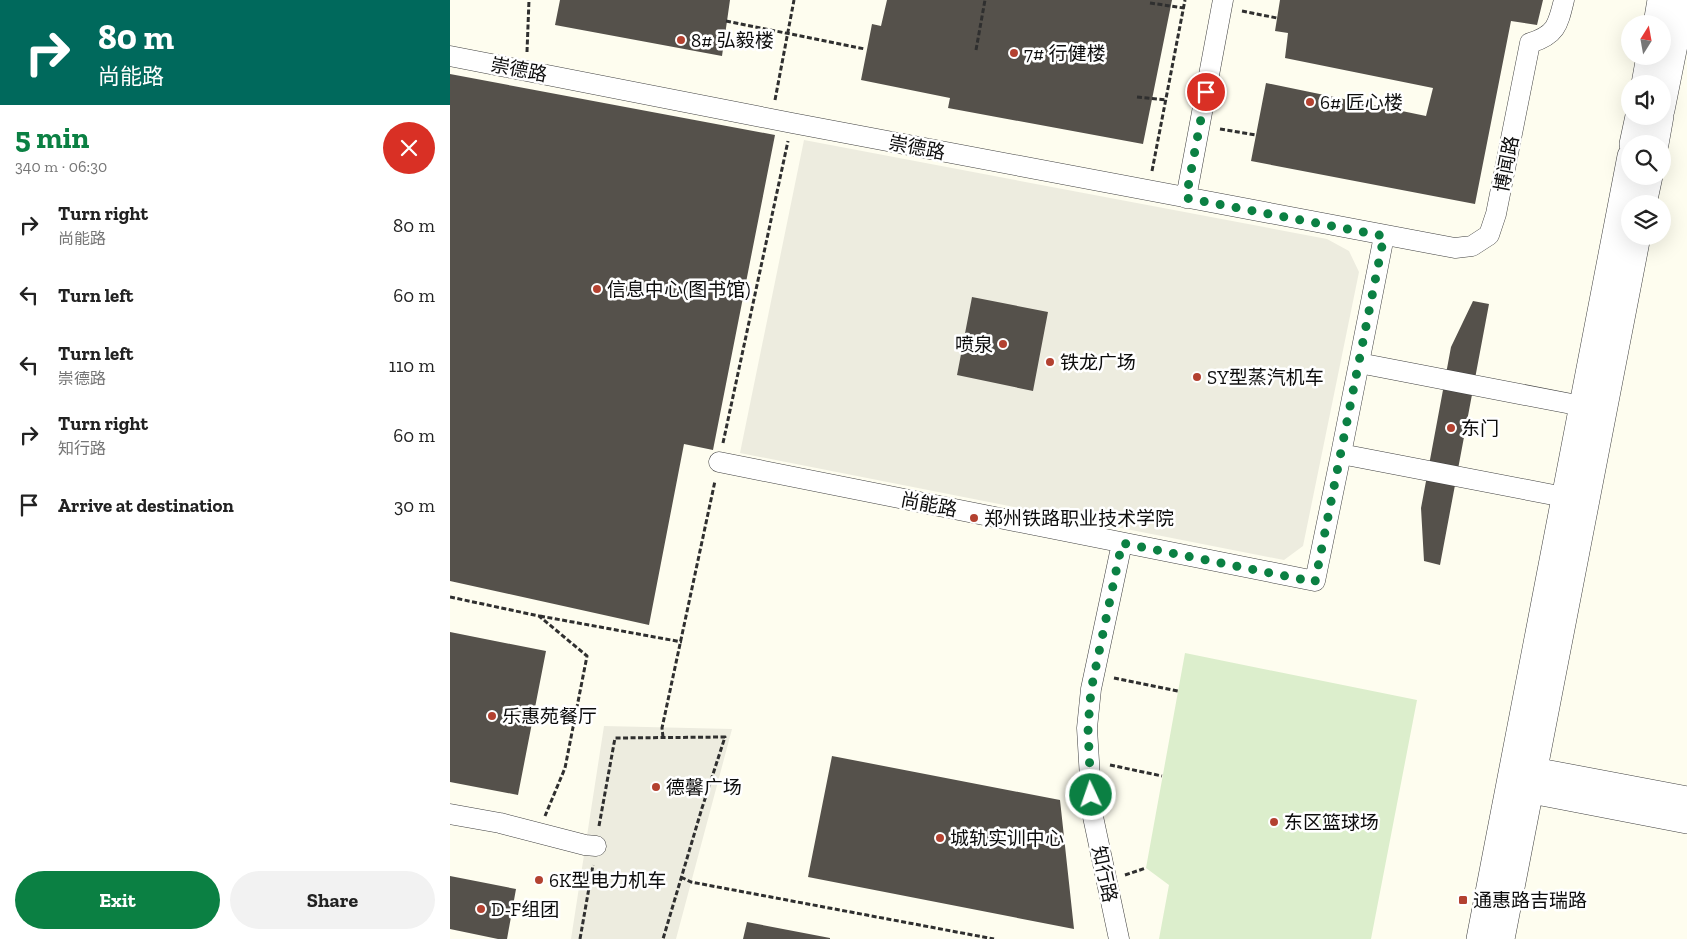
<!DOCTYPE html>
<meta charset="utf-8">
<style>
body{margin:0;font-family:"Zilla Slab","Noto Sans SC",serif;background:#f2f2f2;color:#222;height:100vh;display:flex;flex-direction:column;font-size:19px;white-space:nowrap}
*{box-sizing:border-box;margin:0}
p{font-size:16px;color:#767676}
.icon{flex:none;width:28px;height:28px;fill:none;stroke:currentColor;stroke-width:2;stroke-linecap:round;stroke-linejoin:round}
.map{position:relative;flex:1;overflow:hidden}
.drawer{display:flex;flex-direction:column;background:#fff;width:450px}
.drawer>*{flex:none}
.hud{background:#00695c;color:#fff;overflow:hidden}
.needle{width:32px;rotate:11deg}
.buttons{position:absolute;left:1171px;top:15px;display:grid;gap:10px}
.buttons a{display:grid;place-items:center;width:50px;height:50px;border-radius:50%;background:#fff;box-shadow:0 5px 20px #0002;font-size:25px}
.pin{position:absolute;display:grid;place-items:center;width:42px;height:42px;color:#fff;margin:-21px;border:2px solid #fff;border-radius:50%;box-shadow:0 1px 5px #0007}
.me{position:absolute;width:55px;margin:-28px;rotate:357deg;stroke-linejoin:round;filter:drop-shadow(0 0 4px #0008)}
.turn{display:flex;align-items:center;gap:18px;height:105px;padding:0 15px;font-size:22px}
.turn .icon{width:65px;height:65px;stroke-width:2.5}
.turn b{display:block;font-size:35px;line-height:42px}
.round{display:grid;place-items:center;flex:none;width:52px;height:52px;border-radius:26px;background:#f2f2f2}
.head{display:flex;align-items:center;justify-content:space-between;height:85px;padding:0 15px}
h1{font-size:30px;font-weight:700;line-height:38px;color:#0b8043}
.primary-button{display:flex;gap:10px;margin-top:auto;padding:10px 15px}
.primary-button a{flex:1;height:58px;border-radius:30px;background:#0b8043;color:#fff;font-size:20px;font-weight:700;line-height:58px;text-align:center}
.primary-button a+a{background:#f2f2f2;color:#222}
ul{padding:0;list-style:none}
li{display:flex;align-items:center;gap:15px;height:70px;padding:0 15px}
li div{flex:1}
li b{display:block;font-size:19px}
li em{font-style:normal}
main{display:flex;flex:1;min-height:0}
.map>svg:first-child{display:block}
.pitch{fill:#dceecc}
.plaza{fill:#edecdf}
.building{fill:#55514b}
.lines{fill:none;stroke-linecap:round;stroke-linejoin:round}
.minor-casing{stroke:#404040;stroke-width:21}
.tertiary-casing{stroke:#404040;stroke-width:26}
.path{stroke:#2f2f2f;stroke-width:3;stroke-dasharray:5 2.5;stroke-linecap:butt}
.minor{stroke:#fff;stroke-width:20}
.tertiary{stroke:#fff;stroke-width:25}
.route{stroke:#0b8043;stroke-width:9;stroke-dasharray:0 16.2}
.poi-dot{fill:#b34130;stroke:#fff;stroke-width:2}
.labels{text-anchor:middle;stroke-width:5;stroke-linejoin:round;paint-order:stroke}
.poi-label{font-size:19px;fill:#0d0d0d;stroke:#fff;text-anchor:start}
.street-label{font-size:19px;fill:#0d0d0d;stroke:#fff}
</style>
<main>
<section class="drawer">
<div class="hud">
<div class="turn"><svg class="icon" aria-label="right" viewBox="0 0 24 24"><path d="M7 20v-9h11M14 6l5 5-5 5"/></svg><div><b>80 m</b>尚能路</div></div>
</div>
<div class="head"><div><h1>5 min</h1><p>340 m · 06:30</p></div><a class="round" style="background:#d93025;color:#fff"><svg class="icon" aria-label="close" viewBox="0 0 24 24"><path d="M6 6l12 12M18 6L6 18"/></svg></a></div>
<ul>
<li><svg class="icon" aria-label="right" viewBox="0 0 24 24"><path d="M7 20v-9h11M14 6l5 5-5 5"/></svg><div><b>Turn right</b><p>尚能路</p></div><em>80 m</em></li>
<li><svg class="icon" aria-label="left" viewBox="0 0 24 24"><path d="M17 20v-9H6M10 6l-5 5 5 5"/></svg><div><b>Turn left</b></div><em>60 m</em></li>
<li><svg class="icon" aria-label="left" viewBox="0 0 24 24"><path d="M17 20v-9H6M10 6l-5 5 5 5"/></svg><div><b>Turn left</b><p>崇德路</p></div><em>110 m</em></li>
<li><svg class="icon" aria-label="right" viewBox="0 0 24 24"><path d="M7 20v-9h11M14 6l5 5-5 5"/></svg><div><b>Turn right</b><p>知行路</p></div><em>60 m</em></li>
<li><svg class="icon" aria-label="arrive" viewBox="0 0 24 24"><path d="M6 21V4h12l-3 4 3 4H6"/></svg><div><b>Arrive at destination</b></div><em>30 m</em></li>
</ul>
<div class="primary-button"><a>Exit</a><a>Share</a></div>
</section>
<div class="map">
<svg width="1237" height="939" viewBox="0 0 1237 939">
<rect width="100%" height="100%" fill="#fefdef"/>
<!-- pitch -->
<path class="pitch" d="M735,653L967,700L921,939H709L719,885L696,868Z"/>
<!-- plaza -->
<path class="plaza" d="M354,140L877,239L899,251L909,272L853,546L834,560L290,453Z
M154,726L282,729L226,939H121Z"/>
<!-- building -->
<path class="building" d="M110,0H280L272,56L105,25Z
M437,0H722L693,144L498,108L500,98L411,80L422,24L431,26Z
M830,0H1093L1087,25L1061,21L1025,204L801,161L816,83L976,116L983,88L835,58L838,33L825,31Z
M0,74L325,135L263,450L234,444L199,625L0,581Z
M522,297L598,312L583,391L507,375Z
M1023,301L1039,304L990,565L974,561L971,508L1001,347Z
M0,632L96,651L68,795L0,782Z
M382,756L610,800L624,929L358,877Z
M0,876L66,889L57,939H48L0,929Z
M297,922L380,938V939H293Z"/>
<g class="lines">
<defs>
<path id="minor" d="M0,56L342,123L1005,248L1022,246L1039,235L1046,214L1080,43C1106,35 1108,25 1114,0
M736,198L773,0
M934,236L909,363L1132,406
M891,454L909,363
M269,462L865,581L891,454L1114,497
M0,814L50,823L135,845L146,846
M669,939L642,812L637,728L641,689L672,543"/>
<path id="tertiary" d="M1206,24L1210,0
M1194,84L1199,56
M1212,110L1234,0
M1182,144L1188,116
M1206,144L1211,116
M1194,204L1200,176
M1068,767L1237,799
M1066,788L1237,821
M1029,939L1180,156
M1052,939L1188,236"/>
</defs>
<!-- minor casing -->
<use href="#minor" class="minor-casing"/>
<!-- tertiary casing -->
<use href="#tertiary" class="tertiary-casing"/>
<!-- path -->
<path class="path" d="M700,3L734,8
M792,11L827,18
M276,21L415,49
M526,50L535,0
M77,52L79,0
M687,97L716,100
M325,100L344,0
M770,129L806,135
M702,171L735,0
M273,443L338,141
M0,597L89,616L137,656L115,768L95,816
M90,616L232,642
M664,678L728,691
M213,737L212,728L265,481
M660,765L712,776
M149,826L165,738L275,737L252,808L213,939
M675,875L696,868
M231,877L241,882L544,939
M130,939L143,865"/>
<!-- minor -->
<use href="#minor" class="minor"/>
<!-- tertiary -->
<use href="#tertiary" class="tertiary"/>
</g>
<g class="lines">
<!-- route -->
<path class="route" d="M641,795L638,728L641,690L672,543L865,582L934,236L736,198L756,92"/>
</g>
<!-- markers -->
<g class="poi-dot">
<circle cx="231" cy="40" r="5"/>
<circle cx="564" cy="53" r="5"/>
<circle cx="860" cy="102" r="5"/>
<circle cx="147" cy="289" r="5"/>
<circle cx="553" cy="344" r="5"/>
<circle cx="600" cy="362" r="5"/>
<circle cx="747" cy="377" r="5"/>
<circle cx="1001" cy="428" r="5"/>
<circle cx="524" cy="518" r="5"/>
<circle cx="42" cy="716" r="5"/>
<circle cx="206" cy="787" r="5"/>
<circle cx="824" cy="822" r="5"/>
<circle cx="490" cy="838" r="5"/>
<circle cx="89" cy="880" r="5"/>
<rect x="1008" y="895" width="10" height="10" rx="2.5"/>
<circle cx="31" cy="909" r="5"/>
</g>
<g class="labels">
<!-- poi labels -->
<g class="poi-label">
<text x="241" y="47">8# 弘毅楼</text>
<text x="574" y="60">7# 行健楼</text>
<text x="870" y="109">6# 匠心楼</text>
<text x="157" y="296">信息中心(图书馆)</text>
<text x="543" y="351" text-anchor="end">喷泉</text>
<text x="610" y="369">铁龙广场</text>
<text x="757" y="384">SY型蒸汽机车</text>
<text x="1011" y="435">东门</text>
<text x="534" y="525">郑州铁路职业技术学院</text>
<text x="52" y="723">乐惠苑餐厅</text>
<text x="216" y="794">德馨广场</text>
<text x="834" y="829">东区篮球场</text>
<text x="500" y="845">城轨实训中心</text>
<text x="99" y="887">6K型电力机车</text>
<text x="1023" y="907">通惠路吉瑞路</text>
<text x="41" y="916">D-F组团</text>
</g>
<!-- street labels -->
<g class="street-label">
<text transform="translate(69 69) rotate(11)" y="7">崇德路</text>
<text transform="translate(467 147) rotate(11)" y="7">崇德路</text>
<text transform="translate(1056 164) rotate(-79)" y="7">博闻路</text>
<text transform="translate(479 504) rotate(11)" y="7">尚能路</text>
<text transform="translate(655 874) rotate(78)" y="7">知行路</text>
</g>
</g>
</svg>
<div class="buttons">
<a><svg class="needle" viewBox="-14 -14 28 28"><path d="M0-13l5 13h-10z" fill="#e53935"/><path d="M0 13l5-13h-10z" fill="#767676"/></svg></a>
<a><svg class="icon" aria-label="sound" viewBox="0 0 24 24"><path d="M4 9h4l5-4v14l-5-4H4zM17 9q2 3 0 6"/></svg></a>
<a><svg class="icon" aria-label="search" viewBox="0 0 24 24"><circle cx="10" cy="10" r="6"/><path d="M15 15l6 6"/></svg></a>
<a><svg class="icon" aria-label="layers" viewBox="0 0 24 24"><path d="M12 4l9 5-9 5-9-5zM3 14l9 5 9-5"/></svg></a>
</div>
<div class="pin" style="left:756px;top:92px;background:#d93025"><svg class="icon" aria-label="arrive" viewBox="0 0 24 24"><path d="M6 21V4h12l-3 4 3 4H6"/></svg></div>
<svg class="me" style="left:641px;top:795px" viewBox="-20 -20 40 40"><circle r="17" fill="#0b8043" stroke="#fff" stroke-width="3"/><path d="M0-11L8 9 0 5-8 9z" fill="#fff"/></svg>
</div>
</main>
